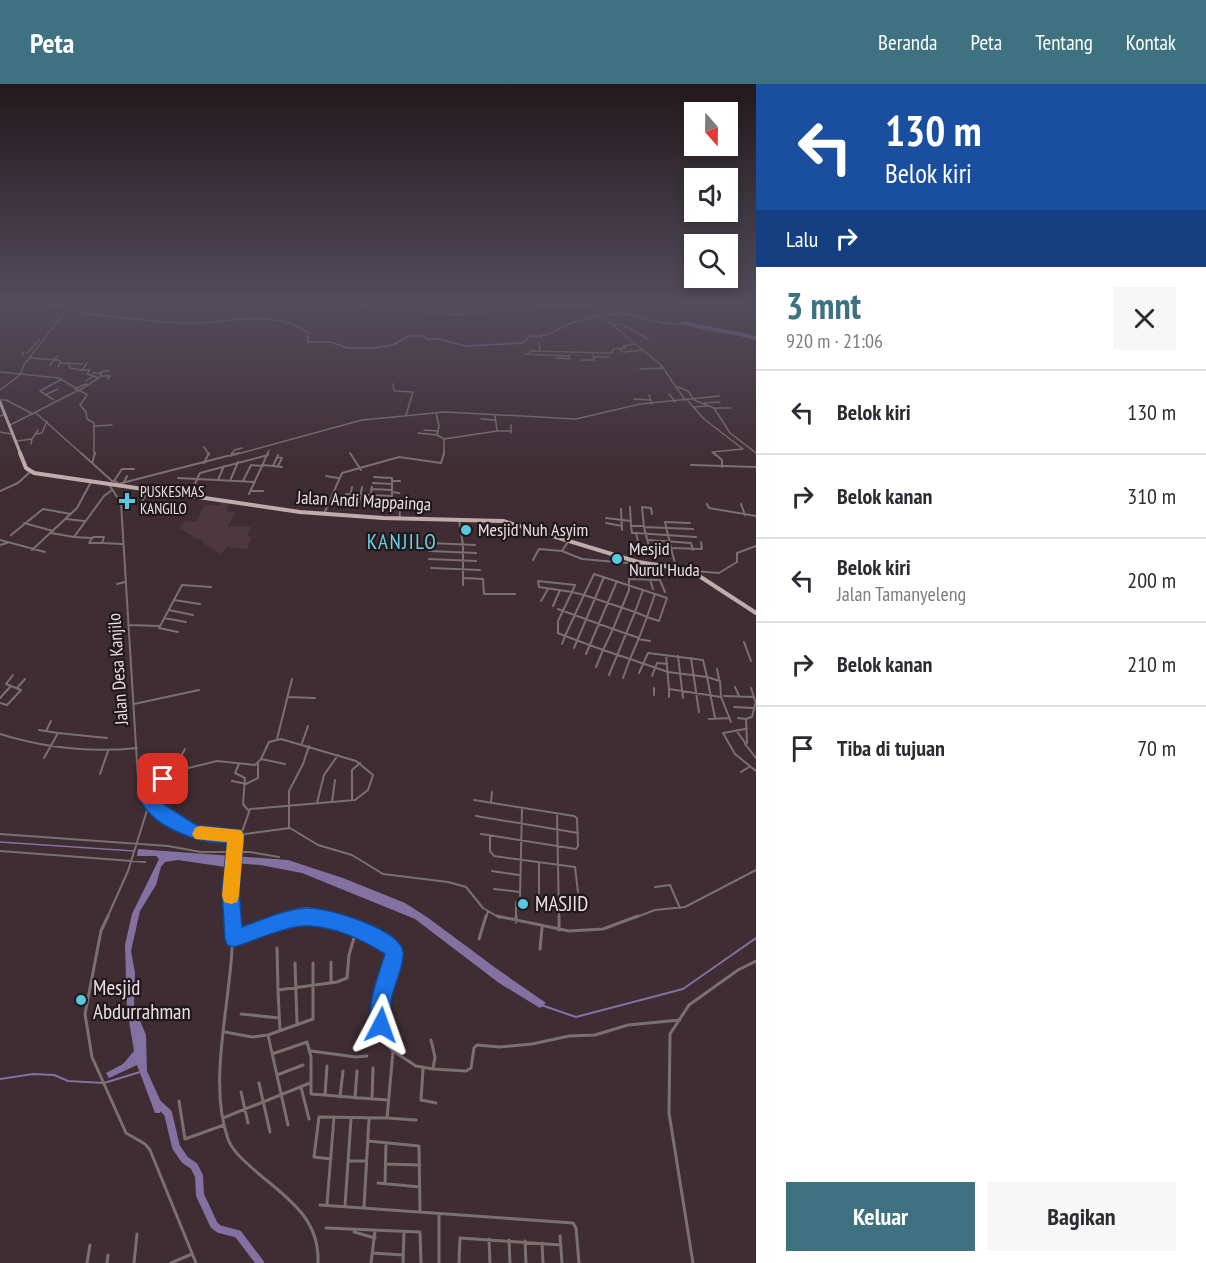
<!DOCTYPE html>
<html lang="id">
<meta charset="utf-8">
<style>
body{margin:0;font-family:"PT Sans Narrow",sans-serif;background:#f7f7f7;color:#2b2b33;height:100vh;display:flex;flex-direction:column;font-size:22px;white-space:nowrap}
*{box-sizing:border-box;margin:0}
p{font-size:20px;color:#7c7c81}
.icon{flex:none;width:33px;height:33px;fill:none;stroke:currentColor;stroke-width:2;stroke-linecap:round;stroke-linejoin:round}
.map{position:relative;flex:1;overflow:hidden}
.side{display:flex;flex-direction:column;background:#fff;width:450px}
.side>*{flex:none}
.guide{background:#1a4fa0;color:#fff;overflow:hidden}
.needle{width:39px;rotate:160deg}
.fabs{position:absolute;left:684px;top:18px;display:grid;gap:12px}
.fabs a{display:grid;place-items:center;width:54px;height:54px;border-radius:0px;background:#fff;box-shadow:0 3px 9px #0003;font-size:30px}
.pin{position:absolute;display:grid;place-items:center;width:51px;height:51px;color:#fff;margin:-26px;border-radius:12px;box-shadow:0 3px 9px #0006}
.me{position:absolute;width:66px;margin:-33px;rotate:4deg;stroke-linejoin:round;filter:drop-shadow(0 0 4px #0008)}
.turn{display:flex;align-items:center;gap:21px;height:126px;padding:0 30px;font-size:27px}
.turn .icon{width:78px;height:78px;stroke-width:2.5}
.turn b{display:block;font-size:42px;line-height:51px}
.then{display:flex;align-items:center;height:57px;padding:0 30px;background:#0003;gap:12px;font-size:22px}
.round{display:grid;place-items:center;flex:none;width:63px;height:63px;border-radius:0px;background:#f7f7f7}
.headline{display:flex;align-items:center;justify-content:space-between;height:102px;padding:0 30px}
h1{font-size:36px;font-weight:800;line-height:45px;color:#3e7281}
.action{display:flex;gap:12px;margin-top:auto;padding:12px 30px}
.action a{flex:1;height:69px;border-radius:0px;background:#3e7281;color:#fff;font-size:24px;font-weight:800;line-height:69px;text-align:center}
.action a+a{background:#f7f7f7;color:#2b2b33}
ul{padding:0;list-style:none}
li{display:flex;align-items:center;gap:18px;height:84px;padding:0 30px;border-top:2px solid #e1e1e2}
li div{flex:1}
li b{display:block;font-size:22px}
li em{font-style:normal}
header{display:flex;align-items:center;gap:36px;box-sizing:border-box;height:84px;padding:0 30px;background:#3e7281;color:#fff}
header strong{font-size:28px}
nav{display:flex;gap:33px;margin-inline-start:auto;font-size:21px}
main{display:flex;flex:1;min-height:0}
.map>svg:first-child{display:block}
.built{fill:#4f373f}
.water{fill:#8271a1}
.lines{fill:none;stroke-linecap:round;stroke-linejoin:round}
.stream-far1{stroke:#8271a1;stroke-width:1.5}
.stream{stroke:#8271a1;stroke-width:2}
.river-far1{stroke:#8271a1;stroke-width:4}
.river{stroke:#8271a1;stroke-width:8}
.minor-far2{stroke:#7a706f;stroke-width:1.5}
.minor-far1{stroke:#7a706f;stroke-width:2}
.minor{stroke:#7a706f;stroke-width:3}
.primary-far1{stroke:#c0aca9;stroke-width:3}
.primary{stroke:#c0aca9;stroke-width:4}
.route{fill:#1a73e8;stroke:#114b97;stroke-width:1.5}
.slow{fill:#f59e0b}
.poi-dot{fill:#56c9e1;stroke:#20181a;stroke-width:2}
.labels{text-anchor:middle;stroke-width:4.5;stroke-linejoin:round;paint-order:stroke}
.far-poi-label{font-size:15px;fill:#ebdfe3;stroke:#20181a;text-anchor:start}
.street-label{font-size:18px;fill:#ebdfe3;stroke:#20181a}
.poi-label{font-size:18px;fill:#ebdfe3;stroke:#20181a;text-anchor:start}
.quarter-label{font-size:21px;letter-spacing:1.5px;fill:#6bd2e7;stroke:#20181a}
.near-poi-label{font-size:21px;fill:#ebdfe3;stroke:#20181a;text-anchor:start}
</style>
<header>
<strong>Peta</strong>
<nav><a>Beranda</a><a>Peta</a><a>Tentang</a><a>Kontak</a></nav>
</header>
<main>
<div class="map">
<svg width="756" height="1179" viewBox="0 0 756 1179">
<rect width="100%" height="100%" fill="#3f2d33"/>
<!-- built -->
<path class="built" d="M221,418L229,420L226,427L235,428L228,443H251L247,452L252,453L247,465L227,463L221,470L203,459V456L197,455L180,444L184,437L196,438L205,421H220Z"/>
<!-- water -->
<path class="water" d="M138,765L288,776L343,794L405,819L427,833L497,885L546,919L540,924L499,899L415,835L302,789L260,781L235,779L232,784L178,776L165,778L161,783L156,801L140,827L131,867L135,889L134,922L146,951L147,987L161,1018L160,1029H155L137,981L109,994L106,989L123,980L134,967L127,925L125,861L132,830L159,775L156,772H137Z"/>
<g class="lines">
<!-- stream-far1 -->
<path class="stream-far1" d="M40,218L74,225L79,229C115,232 154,239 190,239C224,239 280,225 308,249V258H331L347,264H374L393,261L408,252H423L427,255H439L465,262L523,259L530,252C548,254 558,244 574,238C585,234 599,232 611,230C636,227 659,244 685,239
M0,758L134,767"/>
<!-- stream -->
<path class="stream" d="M541,921L576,933L683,905L756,854
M0,995L33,990L54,991L68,997L104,999L140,988"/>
<!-- river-far1 -->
<path class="river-far1" d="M685,239C709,246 732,247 756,254"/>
<!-- river -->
<path class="river" d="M157,1019L168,1029L176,1063L185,1076L194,1082L199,1092L200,1111L214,1141L219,1145L238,1150L260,1179"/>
<!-- minor-far2 -->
<path class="minor-far2" d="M360,218L359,222L460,231L538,222H597
M595,218L605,235L661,281L685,316
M612,241L621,240L648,255
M539,258L540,267
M620,266L624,268L644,266
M27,269L40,255
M524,270L569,272
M529,270L530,267L612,269L613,265L626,264L623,262L635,260
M22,271L24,268
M594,273H609
M30,274L58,276L61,278L58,282
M556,274L570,275L569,271
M582,276H594L593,269
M60,279L82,280
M87,279L82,286H90L87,290L99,294
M50,281L57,272
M69,281L70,284L82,286
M640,285L664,284
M0,288L59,294L87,311L80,321L86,328L87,335L94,339V371
M93,289H102
M101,292H110L108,295
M86,297L93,292
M393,300L394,307L413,308L406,331
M678,303L688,307L694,316L714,324L730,349L756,369
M75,305L85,300L88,301
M0,306L20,291L24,281L72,218
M78,307L99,294L102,287H109
M669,310L675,318
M45,311L58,305
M649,311L652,320
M634,315L649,316
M0,316H6L33,330
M54,316L40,307L62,295
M688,317L704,335L743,365
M704,319L720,318
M693,323L707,322
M714,324H731
M36,329L83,371
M436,329L439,342L437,351L444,355V371
M0,332L6,330
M495,332L497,347H511
M481,335L495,336
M10,341L77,307
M511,341V349
M94,342L112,341
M424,346L438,347
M0,348L12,350
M418,349L437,351
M37,350L42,349L47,337
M444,355L497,347
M17,357L32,355L38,346
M31,360L32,355
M204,363L209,371
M232,371L234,366L242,364
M234,371L362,336L445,328L576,335L640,320L719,312
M267,371L269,366
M715,371L712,368L743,365"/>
<!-- minor-far1 -->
<path class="minor-far1" d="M81,369L112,397L117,398
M350,369L361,386
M714,369L722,376V383
M231,372L232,369
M277,373L282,374L278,382
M92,379L95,369
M204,379L209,369
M263,381L282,383
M691,381L756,383
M273,382L278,371
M326,392L338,394
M374,393L392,394V412
M178,394L255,398
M218,396L224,382
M114,397L122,385H134
M230,397L238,378
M243,397L251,381L263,382
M392,397H400
M124,398L127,392
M373,399L392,400
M118,400L239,369
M371,405L392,406
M0,407L18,399L30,388
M251,407H263
M392,408L399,409
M190,410L200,389L268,371
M249,410L268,369
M346,410L391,412
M370,417L391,418
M349,418L352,403
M359,419L362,403
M369,420L372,403
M707,420L709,424L756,432
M741,420L745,431
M140,421L148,407
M630,423L631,442
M371,424L390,425
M621,425L622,446
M390,429L391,415H399L400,435
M324,430L342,389L399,373L441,379L444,369
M606,434L631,437
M66,435L84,437
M459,436L463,461V501
M24,439L53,447
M606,439L622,442
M690,439L665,438L671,464L702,465L701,458
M644,443L642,423L651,424L652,430
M51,449L74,453L104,412L112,406
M636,449H632L631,442H644
M11,451L43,425L71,430
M74,453L91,454
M93,453H104L102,459H89Z
M0,456L45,468
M648,456L691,459L693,466
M638,457L636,449L696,453
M568,458L562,467L582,475L627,479
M102,459L122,460
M430,459L475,461
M0,461L7,459
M638,462L649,463
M32,466L77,424L91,398
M429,467L476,469
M429,475L476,477
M533,476L539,465L562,467
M676,483L671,464L649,463L644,443L693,445
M431,484L480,486
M694,487L719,489L737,478V469L756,462
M463,494L483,495L484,510H515
M630,495L660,496L665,508
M650,496L653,505
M538,497L575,501L572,508L539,503Z
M117,500L125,498
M572,508L584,511
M572,508L558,537V549L565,552L584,511
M655,510L667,514L659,537L647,533Z
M584,511L635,528L609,591
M584,511L594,490L655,510
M174,516L200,520
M541,517L548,505
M553,522L560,506
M558,525L613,545
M169,526L193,531
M164,534L186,538
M128,541L160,542
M613,545L639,554L630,575L603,566Z
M613,545L629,506V475
M178,548L159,544L182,501L211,503
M639,554L647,533L635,528L643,506
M638,555L650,557
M744,558L751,577
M562,560L565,552L603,566L596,583
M574,564L604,493
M586,570L617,497
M666,571L669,605L721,613
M678,572L683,614
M691,574L699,628
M717,585L719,595
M639,589L648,569L703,576L707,593L720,597L721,613L731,638
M652,592L657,579L667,580
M623,594L630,575L668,588L707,593L715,634
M735,603L739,612
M17,604L25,595
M654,604V611
M751,604L754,613
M669,605V613
M724,612L754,613L755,617
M288,613L315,614
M0,614L10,603
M0,619L7,621L21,606L6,600L13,591
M134,620L199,606
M734,623L754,624
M738,634L746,635
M709,635L729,634
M745,645L723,649L735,670L756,687
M39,646L58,649
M736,646L746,660
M46,647L51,637
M0,650C45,664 90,669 137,664
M277,655L292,595
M302,659L308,642
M747,659L746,635L752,633L756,617
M745,660L756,674
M44,674L58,649L107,654
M261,675L285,680
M239,680L235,689L245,694L243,720L248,726
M180,685L181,672L185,665
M138,688L180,686L217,677L255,681L261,675L269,658L281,655L356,677L373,691L368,706L355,716L250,725L241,751
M741,688L749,683
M100,690L108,667
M232,697L246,700
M246,700L258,694V680
M147,713L157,709L168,687
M352,716V686L360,679
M474,716L574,732L577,734L578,762L576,765L481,750
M332,718L335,696
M317,719L324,691L338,671
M491,719L492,708
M149,720L177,740L208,751H238L290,744L318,761L352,771L383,790L448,798L466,803L483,824L500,834
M557,729L559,834
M476,732L578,749
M289,744V707L303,680L309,662
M0,750L168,762L201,768H250L279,773
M490,752V767L494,772L575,783L578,808
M0,767L145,778
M539,779V815
M492,787L519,791
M655,803L670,801L680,824
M494,805L520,808
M520,812L522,724
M516,818V834
M107,834L128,787L149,720L138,695L121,419L110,402
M232,834L230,807L236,751
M295,834L297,825L308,824
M305,834H313
M486,834L488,827
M634,834L655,826L685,823L756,786"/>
<!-- minor -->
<path class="minor" d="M108,832L101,847L85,930L92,973L126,1049L145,1060L150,1066L196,1179
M232,832C237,901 205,991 228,1055C232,1066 242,1075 251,1083C283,1112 320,1131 318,1179
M497,832L569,847L603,845L638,832
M516,832V838
M559,832V846
M295,835L296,832
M234,855L290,836L310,833L364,846L394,866L382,915L381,955L393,967L387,1034L319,1033L314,1073L331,1075
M479,855L486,832
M277,864L278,906
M540,865L542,844
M331,878V899
M295,879L297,939
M241,930L279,934
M280,947L278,906L337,898L347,894L349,871L357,844
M225,948L252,953L268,951L313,935V879
M268,951L288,1041
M431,956L435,973L433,985L466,987L471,984L474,964L477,961L499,963L532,960L569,952L595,951L628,941L680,936
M311,967L356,973L367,972
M393,967L416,982L433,985
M272,970L307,958L311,973V1010L387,1016
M423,985L421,1016L436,1019
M277,991L303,981
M259,999L270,1048
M301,1003L309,1035
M241,1008L248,1039
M325,1011L327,982
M340,1013L343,987
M355,1014L357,987
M372,1015L373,984
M179,1017L185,1055L224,1041
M223,1034L310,999
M387,1034L416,1036
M368,1057L419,1062L420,1127
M348,1077H366
M386,1080L420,1081
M378,1099L420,1103
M385,1100L386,1059
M327,1120L334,1033
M320,1121L573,1139L576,1144L579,1179
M345,1122L351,1035
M364,1123L369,1035
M439,1130V1179
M326,1144L420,1148L421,1179
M354,1148L375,1154
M560,1152L562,1179
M489,1155L490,1179
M509,1156L510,1179
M525,1157L526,1179
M542,1159L543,1179
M373,1169L403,1171
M87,1179L90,1161
M107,1179L108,1171
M134,1179L137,1150
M171,1179L192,1170
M371,1179L375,1147
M403,1179L404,1148
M459,1179L460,1154L561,1161
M693,1179L669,1029L670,950L689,921L738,886L756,877"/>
<!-- primary-far1 -->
<path class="primary-far1" d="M0,318L21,371"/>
<!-- primary -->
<path class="primary" d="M20,369L26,384L34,389L300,428L383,434L503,437L638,478L690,486L756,529"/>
</g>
<!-- sky -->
<linearGradient id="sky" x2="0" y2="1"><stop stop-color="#23191c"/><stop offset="0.57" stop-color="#524c5b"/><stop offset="1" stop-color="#524c5b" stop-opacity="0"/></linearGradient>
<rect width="756" height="383" fill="url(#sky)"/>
<!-- route -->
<path class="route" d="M163,688L169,690L171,695L162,714L157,716L196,741L241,746L244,751L239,807L242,843C262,836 287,824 309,824C329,824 399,845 403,867C405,879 395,899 392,912C389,924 392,936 388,948L381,951L374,948C364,925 378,893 385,870C363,856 338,844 311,842C290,840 254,857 234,863L227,861L225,855L222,807L227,759C197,760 150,742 139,713L141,708L151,704L158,690Z"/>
<!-- slow -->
<path class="slow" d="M200,742L241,746L244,751L239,812L237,818L231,820L224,818L222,812L227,758L195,755L192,750L195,744Z"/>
<!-- markers -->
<g class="poi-dot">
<path d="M124 408h6v6h6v6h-6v6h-6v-6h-6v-6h6z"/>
<circle cx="466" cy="446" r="6"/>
<circle cx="617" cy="475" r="6"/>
<circle cx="523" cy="820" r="6"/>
<circle cx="81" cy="916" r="6"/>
</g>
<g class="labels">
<!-- far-poi labels -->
<g class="far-poi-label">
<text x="140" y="413">PUSKESMAS<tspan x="140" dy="17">KANGILO</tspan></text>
</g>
<!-- street labels -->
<g class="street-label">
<text transform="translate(364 417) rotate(3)" y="6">Jalan Andi Mappainga</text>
<text transform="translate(118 585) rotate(-94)" y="6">Jalan Desa Kanjilo</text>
</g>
<!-- poi labels -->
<g class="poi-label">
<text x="478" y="452">Mesjid Nuh Asyim</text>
<text x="629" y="471">Mesjid<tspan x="629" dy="21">Nurul Huda</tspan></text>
</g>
<!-- quarter labels -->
<g class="quarter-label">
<text x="402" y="465">KANJILO</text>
</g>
<!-- near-poi labels -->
<g class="near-poi-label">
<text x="535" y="827">MASJID</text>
<text x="93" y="911">Mesjid<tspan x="93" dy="24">Abdurrahman</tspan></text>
</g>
</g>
</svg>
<div class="fabs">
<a><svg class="needle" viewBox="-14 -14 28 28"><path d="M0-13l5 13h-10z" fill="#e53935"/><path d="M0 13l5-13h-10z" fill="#7c7c81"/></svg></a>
<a><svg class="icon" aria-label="sound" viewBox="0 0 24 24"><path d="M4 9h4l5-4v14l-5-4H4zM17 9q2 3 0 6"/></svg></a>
<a><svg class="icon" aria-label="search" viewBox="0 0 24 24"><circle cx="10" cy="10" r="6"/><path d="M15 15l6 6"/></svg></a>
</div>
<div class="pin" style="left:163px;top:695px;background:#d93025"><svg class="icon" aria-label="arrive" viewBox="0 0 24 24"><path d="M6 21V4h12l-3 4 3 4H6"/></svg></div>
<svg class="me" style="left:381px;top:941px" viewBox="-20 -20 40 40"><path d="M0-17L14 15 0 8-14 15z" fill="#1a73e8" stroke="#fff" stroke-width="4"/></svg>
</div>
<section class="side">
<div class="guide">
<div class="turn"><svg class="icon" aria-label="left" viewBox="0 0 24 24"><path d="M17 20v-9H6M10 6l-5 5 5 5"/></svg><div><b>130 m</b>Belok kiri</div></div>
<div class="then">Lalu<svg class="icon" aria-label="right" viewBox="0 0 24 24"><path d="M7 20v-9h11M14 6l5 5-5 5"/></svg></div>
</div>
<div class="headline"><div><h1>3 mnt</h1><p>920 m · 21:06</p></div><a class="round"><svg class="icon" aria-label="close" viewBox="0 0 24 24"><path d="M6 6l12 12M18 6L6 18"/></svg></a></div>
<ul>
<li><svg class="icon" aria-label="left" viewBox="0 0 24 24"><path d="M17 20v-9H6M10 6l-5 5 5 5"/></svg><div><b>Belok kiri</b></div><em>130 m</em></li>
<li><svg class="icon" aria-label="right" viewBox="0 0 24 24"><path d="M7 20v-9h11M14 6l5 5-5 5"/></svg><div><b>Belok kanan</b></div><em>310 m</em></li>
<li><svg class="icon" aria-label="left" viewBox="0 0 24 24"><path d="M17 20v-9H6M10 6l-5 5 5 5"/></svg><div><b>Belok kiri</b><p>Jalan Tamanyeleng</p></div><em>200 m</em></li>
<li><svg class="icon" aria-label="right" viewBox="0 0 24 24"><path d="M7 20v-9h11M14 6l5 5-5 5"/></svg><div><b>Belok kanan</b></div><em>210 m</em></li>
<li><svg class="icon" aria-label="arrive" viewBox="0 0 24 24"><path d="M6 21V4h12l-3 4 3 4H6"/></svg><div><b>Tiba di tujuan</b></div><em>70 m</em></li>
</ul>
<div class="action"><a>Keluar</a><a>Bagikan</a></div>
</section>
</main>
